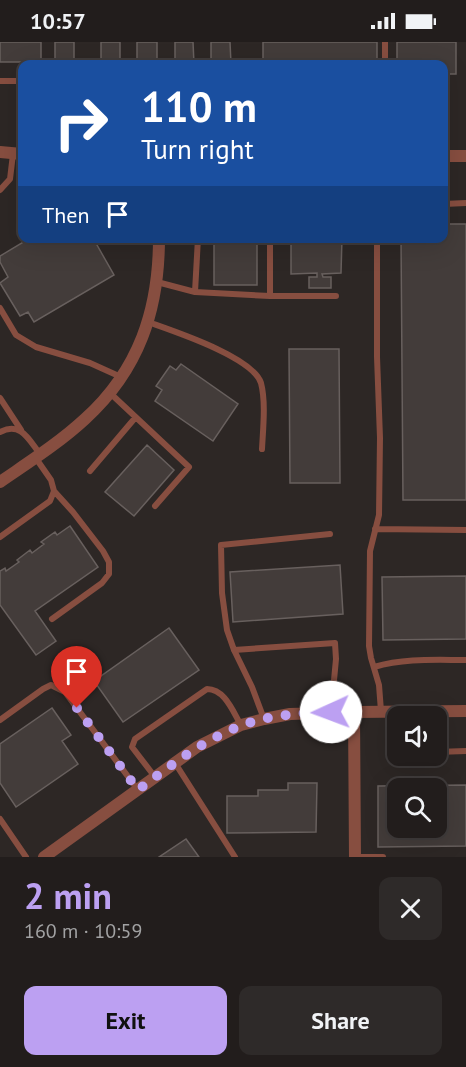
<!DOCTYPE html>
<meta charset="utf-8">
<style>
body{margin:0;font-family:"PT Sans",sans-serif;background:#2e2a29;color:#f1f3f6;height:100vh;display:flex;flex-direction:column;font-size:22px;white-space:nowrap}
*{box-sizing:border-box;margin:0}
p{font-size:20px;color:#a2a2a3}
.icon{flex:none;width:33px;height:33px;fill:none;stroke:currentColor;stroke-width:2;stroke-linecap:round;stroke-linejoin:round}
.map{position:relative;height:815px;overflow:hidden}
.side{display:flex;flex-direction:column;background:#221d1c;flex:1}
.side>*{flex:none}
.hud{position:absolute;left:18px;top:18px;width:430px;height:183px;border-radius:12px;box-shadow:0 6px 24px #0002,0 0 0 2px #3f3b3b;background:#1a4fa0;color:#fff;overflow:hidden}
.tools{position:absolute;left:387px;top:664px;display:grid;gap:12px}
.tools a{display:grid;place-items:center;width:60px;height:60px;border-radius:12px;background:#221d1c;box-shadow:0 6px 24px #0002,0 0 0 2px #3f3b3b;font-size:30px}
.pin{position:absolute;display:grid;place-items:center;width:51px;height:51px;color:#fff;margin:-62px -26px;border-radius:50% 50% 50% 0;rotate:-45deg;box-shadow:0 0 6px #0007}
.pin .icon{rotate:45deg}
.me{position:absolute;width:66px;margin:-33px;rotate:268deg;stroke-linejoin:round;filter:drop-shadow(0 0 4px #0008)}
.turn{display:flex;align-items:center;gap:21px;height:126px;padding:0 24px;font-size:27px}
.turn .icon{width:78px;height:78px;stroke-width:2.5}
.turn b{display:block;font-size:42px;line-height:51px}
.then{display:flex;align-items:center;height:57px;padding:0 24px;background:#0003;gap:12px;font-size:22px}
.round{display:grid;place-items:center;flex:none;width:63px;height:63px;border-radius:12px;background:#2e2a29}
.head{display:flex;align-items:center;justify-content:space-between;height:102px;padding:0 24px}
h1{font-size:36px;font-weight:600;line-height:45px;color:#bca0f2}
.button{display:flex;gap:12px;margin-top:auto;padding:12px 24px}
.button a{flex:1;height:69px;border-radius:12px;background:#bca0f2;color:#111;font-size:24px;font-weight:600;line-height:69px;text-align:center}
.button a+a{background:#2e2a29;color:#f1f3f6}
.status{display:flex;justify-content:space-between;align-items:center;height:42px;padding:0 30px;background:#221d1c;direction:ltr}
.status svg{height:16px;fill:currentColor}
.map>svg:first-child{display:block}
.building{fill:#433c3a;stroke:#68605e;stroke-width:1.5;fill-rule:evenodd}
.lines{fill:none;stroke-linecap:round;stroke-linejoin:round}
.lane{stroke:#874e40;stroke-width:6}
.street{stroke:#874e40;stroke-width:12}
.route{stroke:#bca0f2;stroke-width:10;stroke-dasharray:0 18}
</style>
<div class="status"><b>10:57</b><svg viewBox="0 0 49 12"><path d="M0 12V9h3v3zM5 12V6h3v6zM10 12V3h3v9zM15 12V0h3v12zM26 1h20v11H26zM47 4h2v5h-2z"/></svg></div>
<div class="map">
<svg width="466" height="815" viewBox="0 0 466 815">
<rect width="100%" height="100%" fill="#2d2725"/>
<!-- building -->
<path class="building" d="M0,0H41V20H0Z
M55,0H74V22H55Z
M101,0H120V22H101Z
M137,0H157V22H137Z
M175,0H193L194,22H175Z
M211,0H230L231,22H211Z
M263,0H377V22H263Z
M397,0H456V32H446L445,57H444V22H397Z
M444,182H466V458H403L401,196H444Z
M30,196H93L114,233L34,280L28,270L20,274L0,241L8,235L0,220V214Z
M214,196H257V243H214Z
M291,196H342L341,231L322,232L323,235H331V246H309V235H317V231L291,232Z
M289,307H339L340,441H290Z
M181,322L238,362L213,399L155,359L162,348L156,344L170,324L176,328Z
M147,403L174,428L134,474L105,450Z
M70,484L98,525L35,569L56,599L36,613L0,563V529L5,526L6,529L19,520L17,518L30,508L32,511L44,502L41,500L55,490L57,493Z
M340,523L343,572L233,580L230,530Z
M466,534V597L383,598L382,535Z
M169,586L199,628L123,680L94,639Z
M52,666L71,693L62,699L78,722L16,765L0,741V702Z
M288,741H317L316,790L227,791V754H258V748H288Z
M466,743V804L378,805V744ZM398,747H436V786H398Z
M186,797L199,815H159Z"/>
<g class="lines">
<!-- lane -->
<path class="lane" d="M385,0V22
M0,39H22
M0,148L10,137L13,112
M444,162L466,161
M270,196V254H336
M377,196V315L380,396L379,473L370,509L369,604L371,616L379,643L381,669
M157,240L195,250L198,196
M195,250L270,254
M0,266L16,293L36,305L90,321L121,335
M148,280C173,289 253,315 261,341C266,360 263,387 262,407
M110,351L189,425L155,464
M0,356L21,388
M0,390C21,379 29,398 40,412
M90,429L135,376
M375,487L466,488
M0,495L50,459L54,449L51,438L35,415
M52,577L102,541L109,532V520L103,509L73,470L54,449
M234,608L335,601L336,617L331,670
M374,625C405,616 434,618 466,618
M264,677L252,645L234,608L227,588L222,551L221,503L330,492
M0,678L43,647L51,643L65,650L138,748
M436,710L466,709
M175,721L235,815
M155,735L132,705L135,697L207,647C225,647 233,670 241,683
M0,777L26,815
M353,815H383"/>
<!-- street -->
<path class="street" d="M0,110L22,112
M444,114H466
M0,440C29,420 59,401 85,377C139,328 159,268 159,196
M354,670L355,815
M44,815L197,705L241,683L264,677L290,672L354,670L466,669"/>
</g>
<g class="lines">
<!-- route -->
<path class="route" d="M77,666L138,748C170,724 202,699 240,684C268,673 301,671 331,670"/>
</g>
</svg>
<div class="tools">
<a><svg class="icon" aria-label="sound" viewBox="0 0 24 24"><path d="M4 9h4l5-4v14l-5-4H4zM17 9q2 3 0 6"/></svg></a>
<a><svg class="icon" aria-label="search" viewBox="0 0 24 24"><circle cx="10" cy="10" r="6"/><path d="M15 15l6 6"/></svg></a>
</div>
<div class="pin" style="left:77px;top:666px;background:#d93025"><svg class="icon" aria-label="arrive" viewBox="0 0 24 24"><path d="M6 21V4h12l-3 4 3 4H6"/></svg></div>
<svg class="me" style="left:331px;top:670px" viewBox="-20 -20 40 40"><circle r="19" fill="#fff"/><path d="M0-13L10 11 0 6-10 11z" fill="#bca0f2"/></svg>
<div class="hud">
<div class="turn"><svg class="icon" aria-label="right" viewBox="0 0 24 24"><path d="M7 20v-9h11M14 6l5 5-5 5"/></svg><div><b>110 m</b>Turn right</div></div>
<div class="then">Then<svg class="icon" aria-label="arrive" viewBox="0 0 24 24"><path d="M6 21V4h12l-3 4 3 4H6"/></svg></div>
</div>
</div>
<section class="side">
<div class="head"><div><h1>2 min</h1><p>160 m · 10:59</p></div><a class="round"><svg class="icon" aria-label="close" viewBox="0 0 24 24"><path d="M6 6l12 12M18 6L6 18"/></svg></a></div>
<div class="button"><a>Exit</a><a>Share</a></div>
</section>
